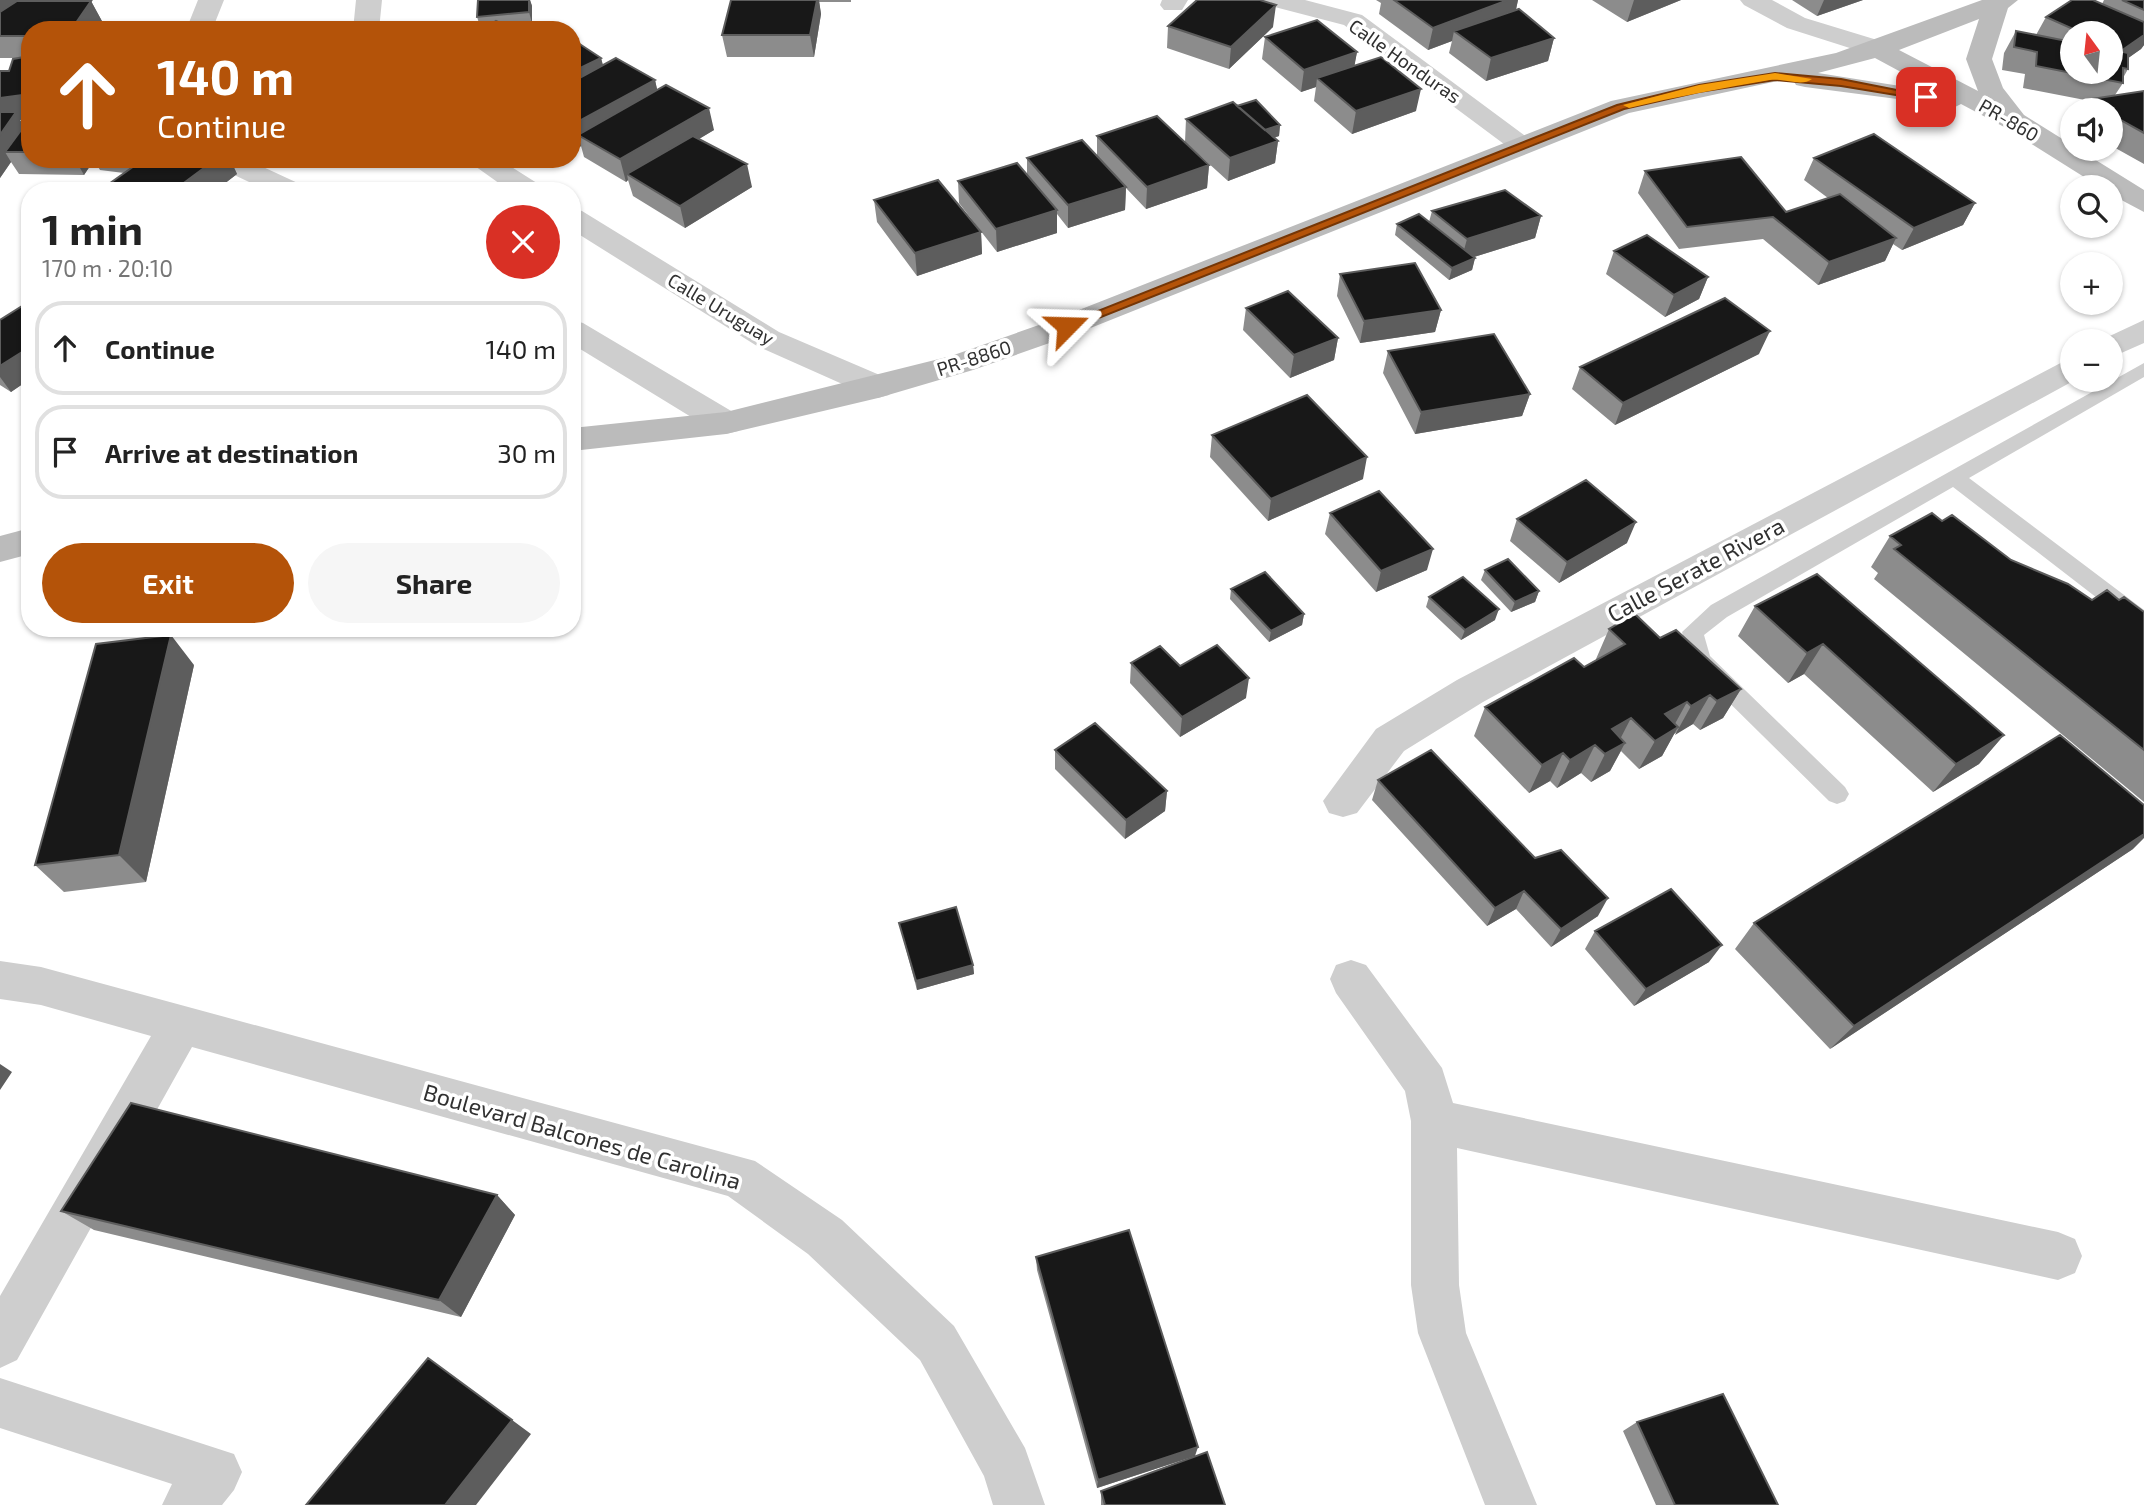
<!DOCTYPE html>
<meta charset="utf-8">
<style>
body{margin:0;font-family:"Exo 2",sans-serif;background:#f6f6f6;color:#222;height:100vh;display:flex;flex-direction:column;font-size:26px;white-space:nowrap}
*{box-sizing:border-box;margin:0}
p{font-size:23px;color:#767676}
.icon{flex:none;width:38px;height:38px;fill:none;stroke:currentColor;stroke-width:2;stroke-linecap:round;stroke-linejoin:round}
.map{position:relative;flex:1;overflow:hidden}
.sheet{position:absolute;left:21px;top:182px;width:560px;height:455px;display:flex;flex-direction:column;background:#fff;border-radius:28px;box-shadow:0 2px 5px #0004}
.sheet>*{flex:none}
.guide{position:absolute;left:21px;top:21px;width:560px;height:147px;border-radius:28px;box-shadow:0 2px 5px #0004;background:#b45309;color:#fff;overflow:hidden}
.needle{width:46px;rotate:345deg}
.controls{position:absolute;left:2060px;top:21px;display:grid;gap:14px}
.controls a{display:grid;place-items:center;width:63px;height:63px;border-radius:50%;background:#fff;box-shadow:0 2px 5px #0004;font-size:35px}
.pin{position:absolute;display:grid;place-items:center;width:60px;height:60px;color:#fff;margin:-30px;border-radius:14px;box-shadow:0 4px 10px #0006}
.me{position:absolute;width:77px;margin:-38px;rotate:68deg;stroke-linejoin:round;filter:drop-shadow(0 0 5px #0008)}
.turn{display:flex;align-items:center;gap:24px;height:147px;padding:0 21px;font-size:32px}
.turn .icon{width:91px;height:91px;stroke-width:2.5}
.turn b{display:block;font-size:49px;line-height:60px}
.round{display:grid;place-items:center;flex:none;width:74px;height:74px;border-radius:37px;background:#f6f6f6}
.overview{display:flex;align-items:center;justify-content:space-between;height:119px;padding:0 21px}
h1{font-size:42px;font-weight:700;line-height:52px}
.cta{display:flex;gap:14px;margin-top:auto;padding:14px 21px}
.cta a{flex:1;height:80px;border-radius:42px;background:#b45309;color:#fff;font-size:28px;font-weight:700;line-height:80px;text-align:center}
.cta a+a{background:#f6f6f6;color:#222}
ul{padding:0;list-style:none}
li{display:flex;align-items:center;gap:21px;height:94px;margin:0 14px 10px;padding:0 7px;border:4px solid #e0e0e0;border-radius:28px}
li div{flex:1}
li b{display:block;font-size:26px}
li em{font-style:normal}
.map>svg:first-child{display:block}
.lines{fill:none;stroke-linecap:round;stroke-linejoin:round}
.lane{fill:#cecece;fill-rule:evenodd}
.street{fill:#cecece;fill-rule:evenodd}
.secondary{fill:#bbb;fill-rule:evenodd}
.wall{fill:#8c8c8c;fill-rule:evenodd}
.shaded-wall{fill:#5d5d5d}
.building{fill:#181818;stroke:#5d5d5d;stroke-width:2}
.route{fill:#b45309;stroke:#753606;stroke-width:2}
.slow{fill:#f59e0b}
.labels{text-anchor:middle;stroke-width:7;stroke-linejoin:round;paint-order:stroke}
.far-street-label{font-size:19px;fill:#313131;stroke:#fff}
.street-label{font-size:23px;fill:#313131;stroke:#fff}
</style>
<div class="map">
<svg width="2144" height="1505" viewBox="0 0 2144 1505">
<rect width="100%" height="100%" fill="#fff"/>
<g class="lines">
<!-- lane -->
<path class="lane" d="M2144,363V377L1969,478L2144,610V630L2136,628L1953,487L1727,617L1704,635L1710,656L1845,787L1849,794L1845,801L1837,804L1829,801L1692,666L1682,632L1711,605Z"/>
<!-- street -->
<path class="street" d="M198,0H224L212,30H186Z
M356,0H382L379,30H353Z
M1162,0H1188L1182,10H1164L1160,5Z
M1263,0H1305L1362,15L1536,144L1532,150H1512L1344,25L1267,5Z
M1740,0H1772L1805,18L1887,43L1891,49L1887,55L1878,57L1787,28L1744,5Z
M209,159H246L302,185L306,191H268L213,165Z
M465,159H499L540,185L544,191H510Z
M572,208L582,211L779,332L889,379L894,387L889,395L878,398L867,395L757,346L572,230Z
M572,320L583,323L738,415L742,423L738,431L726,434L714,431L572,344Z
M2144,320V343L2110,358V341H2099Z
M2072,357V380H2075L1483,702L1404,751L1357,813L1343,817L1329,813L1323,801L1376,729L1457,680Z
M1351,960L1366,965L1442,1068L1453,1103L2058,1232L2075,1239L2082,1256L2075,1273L2058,1280L1457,1148L1459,1285L1466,1333L1537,1505H1485L1418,1333L1411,1285V1121L1405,1091L1336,993L1330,979L1336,965Z
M0,961L41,967L755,1161L842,1220L954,1326L1025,1448L1045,1505H993L984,1476L920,1360L808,1254L728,1196L192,1047L17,1360L0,1368V1296L151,1036L41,1005L0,999Z
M0,1378L234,1454L242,1472L234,1490L222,1505H162L172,1484L0,1428Z"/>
<!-- secondary -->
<path class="secondary" d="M1982,0H2018L2008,8L1992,59L2003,88L2024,115L2072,145V149H2078L2144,190V212L2110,194V187H2100L2006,128L1961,104L1949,110L1905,100L1805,87L1796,85L1792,78L1629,113L1078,333L973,370L878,398L726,434L572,451V428L726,412L951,356L1056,319L1611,101L1836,53ZM1979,19L1966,59L1978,91L1899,50ZM1875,58L1938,92L1818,73Z
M30,528V554L0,562V536Z"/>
</g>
<!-- wall -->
<path class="wall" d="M0,0H35L33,1H91L103,23L99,30H30V159H230L237,174L215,191H99L124,173L100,170L94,160L84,175L19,174L11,162L0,178L9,71L17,58H0ZM29,119L24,126L20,120Z
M482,0H530L532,6V23L460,30L480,26L477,17Z
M731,0H851V2H819L821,14L814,57H727L722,35Z
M1376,0H1518L1516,10L1554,38L1548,61L1486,81L1449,53L1452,41L1428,50L1379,14L1381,3Z
M1592,0H1681L1627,22Z
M1792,0H1863L1817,16Z
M2104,0H2144V45L2141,49L2128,58V69L2123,78V83L2115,95L2144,91V164L2110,145V110H2079L2085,100L2023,88L2025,74L2002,70L2004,53L2016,31L2036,35L2046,17L2102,4ZM2072,33H2110V72H2072Z
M1168,26L1273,27L1229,69L1167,48Z
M1265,37L1357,52L1354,66L1416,111L1352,134L1314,101L1316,87L1301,92L1262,59Z
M572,39L601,58L603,66L655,80L657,90L714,130L699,139L752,187L685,228L633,196L628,180L626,182L584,157L581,146L578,148L572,144Z
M1237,106L1280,125L1279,136L1274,138L1278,141L1275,163L1228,181L1185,142L1186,119Z
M1097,136L1209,165L1207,188L1146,209L1126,188L1125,210L1068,228L1057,214V233L997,252L959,203L958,181L1027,175V158L1097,156Z
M1814,158L1975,203L1963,225L1902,250L1893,244L1885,261L1818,285L1763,239L1679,249L1638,193L1645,171L1786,212L1828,198L1804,180Z
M874,200L981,232L982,254L917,276L877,222Z
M1432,211L1541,216L1535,238L1474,257L1475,258L1472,270L1449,280L1395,235L1397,224L1429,222Z
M1614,251L1708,277L1699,299L1665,317L1606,274Z
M1340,274L1441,310L1435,332L1360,343L1337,296Z
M30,301V379L11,392L0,385V320Z
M1246,308L1338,338L1334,360L1290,378L1243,330Z
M1388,351L1530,394L1522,416L1415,434L1383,373Z
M1759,354L1615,425L1572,389L1580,367Z
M1212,435L1363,479L1268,521L1210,457Z
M1330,513L1427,570L1376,592L1325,534Z
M1517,519L1627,543L1559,583L1510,541Z
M1942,521L2011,560L2092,600H2119L2144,612V802L1874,579L1878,573L1871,567L1890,536Z
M1485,570L1539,591L1535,602L1511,612L1481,580Z
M1231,589L1304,614L1302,625L1269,642L1230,599Z
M1429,597L1495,620L1461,640L1426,607Z
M1755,606L2004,735L1979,764L1933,792L1804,674L1788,683L1738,636Z
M1609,629L1660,638L1741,689L1723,718L1700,730L1693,724L1674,734L1662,756L1639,769L1621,751L1610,771L1591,782L1581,773L1557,788L1550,781L1529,793L1474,736L1485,707L1584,667L1597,660L1596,659Z
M1131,663L1180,666L1246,698L1180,737L1130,683Z
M194,665L146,882L64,892L35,865Z
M1055,750L1167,791L1165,811L1125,839L1055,769Z
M1378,780L1535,858L1598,916L1551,947L1516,909L1487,926L1372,800Z
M2133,849L1830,1049L1735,949L1754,923Z
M899,923L973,965L974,974L917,990Z
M1595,931L1709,962L1634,1006L1585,949Z
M497,1195L515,1215L461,1317L94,1230L61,1211Z
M1036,1257L1195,1456L1097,1488L1037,1270Z
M1637,1422L1778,1505H1656L1623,1431Z
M1101,1491L1225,1505H1101Z"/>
<!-- shaded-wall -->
<path class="shaded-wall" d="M0,0H35L3,25L0,20Z
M529,0H530L532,6V23L529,12Z
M817,0H819L821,14L814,57L810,35Z
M1508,0H1518L1514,18L1454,31L1452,41L1428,50L1433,28Z
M1634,0H1681L1627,22Z
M1824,0H1863L1817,16Z
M91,1L103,23L99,30H71Z
M1276,5L1273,27L1229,69L1231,47Z
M2144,35V45L2141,49L2110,71L2121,51Z
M1554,38L1548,61L1486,81L1491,58Z
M1357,52L1353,74L1317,78L1316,87L1301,92L1304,70Z
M601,58L607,80L572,98V72Z
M655,80L660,102L578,135L581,146L578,148L572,129V125Z
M1421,89L1416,111L1352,134L1356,111Z
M30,94V119L20,120L30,135L5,152L11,162L0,178V98Z
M709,108L714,130L633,178L627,174L628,180L626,182L620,159Z
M1280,125L1279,136L1260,142L1261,131Z
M1278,141L1275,163L1228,181L1230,158Z
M75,159H94V160L84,175Z
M216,159H230L237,174L215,191H173Z
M747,164L752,187L685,228L680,206Z
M1209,165L1207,188L1146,209L1147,187Z
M1126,187L1125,210L1068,228V205Z
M1975,203L1963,225L1902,250L1914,228Z
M1057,210V233L997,252L996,229Z
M1541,216L1535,238L1461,261L1467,239Z
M981,232L982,254L917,276L915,253Z
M1896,238L1885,261L1818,285L1829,262Z
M1475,258L1472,270L1449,280L1452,268Z
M1708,277L1699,299L1665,317L1674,295Z
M1441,310L1435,332L1360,343L1364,321Z
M1770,331L1759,354L1615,425L1623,403Z
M1338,338L1334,360L1290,378L1294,355Z
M30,347V379L11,392L0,377V366Z
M1530,394L1522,416L1415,434L1421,412Z
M1367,457L1363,479L1268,521L1271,499Z
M1636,522L1627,543L1559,583L1567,562Z
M1433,549L1427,570L1376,592L1381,571Z
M1539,591L1535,602L1511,612L1515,602Z
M1499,609L1495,620L1461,640L1465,630Z
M1304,614L1302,625L1269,642L1271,631Z
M171,635L194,665L146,882L119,855Z
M1823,644L1804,674L1788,683L1807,653Z
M1249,678L1246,698L1180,737L1182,717Z
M1741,689L1723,718L1700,730L1717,701Z
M1710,695L1693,724L1675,735L1691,706Z
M1687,702L1671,731L1665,714Z
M1631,718L1616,747L1612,729Z
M1678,727L1662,756L1639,769L1655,741Z
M2004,735L1979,764L1933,792L1956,764Z
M1625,743L1610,771L1591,782L1605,754Z
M1595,745L1581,773L1557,788L1570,760Z
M1563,753L1550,781L1529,793L1542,765Z
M1167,791L1165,811L1125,839L1126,820Z
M2144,834V838L2133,849L1830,1049L1854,1026Z
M1524,891L1516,909L1487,926L1495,908Z
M1608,898L1598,916L1551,947L1561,929Z
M1722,945L1709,962L1634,1006L1646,989Z
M973,965L974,974L917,990L916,981Z
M0,1064L12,1072L0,1090Z
M497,1195L515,1215L461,1317L439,1300Z
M428,1358L531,1434L476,1505H445Z
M1198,1447L1195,1456L1097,1488L1098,1480Z"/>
<!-- building -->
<path class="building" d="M478,0H529V12L477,17Z
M731,0H817L810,35H722Z
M1197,0H1260L1276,5L1231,47L1168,26Z
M1394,0H1508L1433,28Z
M2072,0H2093L2144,22V35L2121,51L2110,46V33H2082L2046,17Z
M2122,0H2144V10Z
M17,1H91L71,30H30V36H0V12Z
M1519,9L1554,38L1491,58L1454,31Z
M1317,20L1357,52L1304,70L1265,37Z
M496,21L516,30H460L473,23L485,28Z
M2016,31L2072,42V72H2110V49L2128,53V69L2123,68V83L2036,66L2037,52L2014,47Z
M572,39L601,58L572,72Z
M30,56V94L0,98V71H9L13,59Z
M1381,57L1421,89L1356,111L1317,78Z
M616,58L655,80L572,125V82Z
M666,85L709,108L620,159L578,135Z
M2144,91V133L2110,114V110H2103L2085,100Z
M1256,100L1280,125L1265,130L1237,106Z
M1233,102L1278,141L1230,158L1186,119Z
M0,112H16L0,135Z
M1157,116L1209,165L1147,187L1097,136Z
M30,118V152H5Z
M1874,134L1975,203L1914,228L1814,158Z
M693,136L747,164L680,206L627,174Z
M1082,140L1126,187L1068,205L1027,158Z
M1741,157L1786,212L1840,194L1896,238L1829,262L1773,217L1687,227L1645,171Z
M144,159H216L173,191H99Z
M1017,163L1057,210L996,229L958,181Z
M938,180L981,232L915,253L874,200Z
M1505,190L1541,216L1467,239L1432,211Z
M1419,214L1475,258L1452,268L1397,224Z
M1647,235L1708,277L1674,295L1614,251Z
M1415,263L1441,310L1364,321L1340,274Z
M1288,291L1338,338L1294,355L1246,308Z
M1725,298L1770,331L1623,403L1580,367Z
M30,301V347L0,366V320Z
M1494,334L1530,394L1421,412L1388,351Z
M1307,395L1367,457L1271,499L1212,435Z
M1586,480L1636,522L1567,562L1517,519Z
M1379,491L1433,549L1381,571L1330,513Z
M1932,513L1942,521L1952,515L2011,560L2068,584L2092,600L2107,590L2119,600L2124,597L2144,612V750L1894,549L1901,545L1890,536Z
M1508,559L1539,591L1515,602L1485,570Z
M1265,572L1304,614L1271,631L1231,589Z
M1817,574L2004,735L1956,764L1823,644L1807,653L1755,606Z
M1463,577L1499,609L1465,630L1429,597Z
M1635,614L1660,638L1676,630L1741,689L1717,701L1710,695L1691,706L1687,702L1665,714L1678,727L1655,741L1631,718L1612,729L1625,743L1605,754L1595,745L1570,760L1563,753L1542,765L1485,707L1574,658L1584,667L1625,644L1609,629Z
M171,635L119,855L35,865L96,644Z
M1217,645L1249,678L1182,717L1131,663L1160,646L1180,666Z
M1095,723L1167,791L1126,820L1055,750Z
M2060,735L2144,805V834L1854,1026L1754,923Z
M1431,750L1535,858L1561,850L1608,898L1561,929L1524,891L1495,908L1378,780Z
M1671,889L1722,945L1646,989L1595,931Z
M956,907L973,965L916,981L899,923Z
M131,1103L497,1195L439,1300L61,1211Z
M1129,1230L1198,1447L1098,1480L1036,1257Z
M428,1358L512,1420L445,1505H306Z
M1723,1394L1778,1505H1675L1637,1422Z
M1207,1452L1225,1505H1105L1101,1491Z"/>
<!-- route -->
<path class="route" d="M1775,73L1841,79L1932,97L1926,100L1841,86L1775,80L1699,92L1624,109L1071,329L1060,326L1617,105L1699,85Z"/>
<!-- slow -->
<path class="slow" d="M1775,73L1812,79C1802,87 1783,78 1770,80C1722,88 1675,97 1629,108L1623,105L1699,85Z"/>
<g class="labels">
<!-- far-street labels -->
<g class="far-street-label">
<text transform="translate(1405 61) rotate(35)" y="7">Calle Honduras</text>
<text transform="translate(2009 120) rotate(30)" y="7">PR-860</text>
<text transform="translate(721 309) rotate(31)" y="7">Calle Uruguay</text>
<text transform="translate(974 358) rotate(-18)" y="7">PR-8860</text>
</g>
<!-- street labels -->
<g class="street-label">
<text transform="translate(1696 570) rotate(-28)" y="8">Calle Serate Rivera</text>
<text transform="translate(582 1137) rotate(16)" y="8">Boulevard Balcones de Carolina</text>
</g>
</g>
</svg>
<div class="controls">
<a><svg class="needle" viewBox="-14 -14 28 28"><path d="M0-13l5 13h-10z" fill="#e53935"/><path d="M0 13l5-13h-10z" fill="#767676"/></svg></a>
<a><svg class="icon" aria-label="sound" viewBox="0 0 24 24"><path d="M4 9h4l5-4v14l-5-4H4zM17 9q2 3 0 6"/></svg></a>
<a><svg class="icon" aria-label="search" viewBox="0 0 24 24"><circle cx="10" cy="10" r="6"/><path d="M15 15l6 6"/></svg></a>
<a>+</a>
<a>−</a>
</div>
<div class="pin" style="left:1926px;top:97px;background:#d93025"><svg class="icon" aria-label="arrive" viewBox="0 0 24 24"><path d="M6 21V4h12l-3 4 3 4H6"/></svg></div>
<svg class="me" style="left:1067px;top:326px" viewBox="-20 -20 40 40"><path d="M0-17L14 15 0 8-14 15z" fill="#b45309" stroke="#fff" stroke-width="4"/></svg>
<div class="guide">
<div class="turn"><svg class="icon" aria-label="ahead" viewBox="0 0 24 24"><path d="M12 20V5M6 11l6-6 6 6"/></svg><div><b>140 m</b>Continue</div></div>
</div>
<section class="sheet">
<div class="overview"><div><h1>1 min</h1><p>170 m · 20:10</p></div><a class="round" style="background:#d93025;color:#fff"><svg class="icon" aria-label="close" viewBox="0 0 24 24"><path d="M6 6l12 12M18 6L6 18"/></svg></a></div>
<ul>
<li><svg class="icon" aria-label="ahead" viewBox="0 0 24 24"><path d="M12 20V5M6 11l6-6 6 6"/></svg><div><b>Continue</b></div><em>140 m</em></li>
<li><svg class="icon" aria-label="arrive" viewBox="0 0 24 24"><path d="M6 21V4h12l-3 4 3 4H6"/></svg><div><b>Arrive at destination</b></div><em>30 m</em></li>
</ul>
<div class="cta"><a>Exit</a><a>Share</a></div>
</section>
</div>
